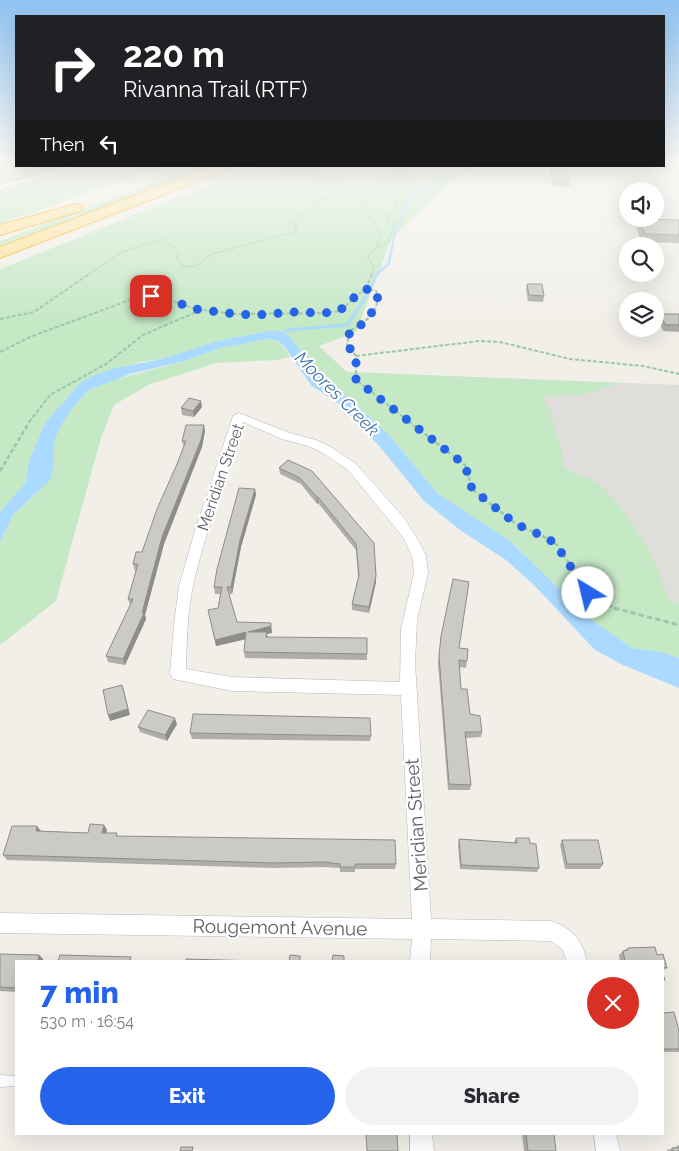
<!DOCTYPE html>
<meta charset="utf-8">
<style>
body{margin:0;font-family:Raleway,sans-serif;background:#f2f2f3;color:#2b2b33;height:100vh;display:flex;flex-direction:column;font-size:19px;white-space:nowrap}
*{box-sizing:border-box;margin:0}
p{font-size:16px;color:#7c7c81}
.icon{flex:none;width:28px;height:28px;fill:none;stroke:currentColor;stroke-width:2;stroke-linecap:round;stroke-linejoin:round}
.map{position:relative;flex:1;overflow:hidden}
.sheet{position:absolute;left:15px;top:960px;width:649px;height:175px;display:flex;flex-direction:column;background:#fff;border-radius:0px;box-shadow:0 5px 20px #0002}
.sheet>*{flex:none}
.hud{position:absolute;left:15px;top:15px;width:650px;height:152px;border-radius:0px;box-shadow:0 5px 20px #0002;background:#202124;color:#fff;overflow:hidden}
.tools{position:absolute;left:619px;top:182px;display:grid;gap:10px}
.tools a{display:grid;place-items:center;width:45px;height:45px;border-radius:50%;background:#fff;box-shadow:0 5px 20px #0002;font-size:25px}
.pin{position:absolute;display:grid;place-items:center;width:42px;height:42px;color:#fff;margin:-21px;border-radius:10px;box-shadow:0 2px 8px #0006}
.me{position:absolute;width:55px;margin:-28px;rotate:324deg;stroke-linejoin:round;filter:drop-shadow(0 0 4px #0008)}
.turn{display:flex;align-items:center;gap:18px;height:105px;padding:0 25px;font-size:22px}
.turn .icon{width:65px;height:65px;stroke-width:2.5}
.turn b{display:block;font-size:35px;line-height:42px}
.then{display:flex;align-items:center;height:48px;padding:0 25px;background:#0003;gap:10px;font-size:19px}
.round{display:grid;place-items:center;flex:none;width:52px;height:52px;border-radius:26px;background:#f2f2f3}
.summary{display:flex;align-items:center;justify-content:space-between;height:85px;padding:0 25px}
h1{font-size:30px;font-weight:800;line-height:38px;color:#2563eb}
.cta{display:flex;gap:10px;margin-top:auto;padding:10px 25px}
.cta a{flex:1;height:58px;border-radius:30px;background:#2563eb;color:#fff;font-size:20px;font-weight:800;line-height:58px;text-align:center}
.cta a+a{background:#f2f2f3;color:#2b2b33}
.map>svg:first-child{display:block}
.industrial{fill:#e0deda}
.green{fill:#c5e8c5}
.water{fill:#aadaff}
.lines{fill:none;stroke-linecap:round;stroke-linejoin:round}
.stream-far1{stroke:#aadaff;stroke-width:2.5}
.stream{stroke:#aadaff;stroke-width:3}
.service-casing{stroke:#b5b8bc;stroke-width:1}
.minor-casing{stroke:#b5b8bc;stroke-width:1}
.motorway-casing{stroke:#f9ab00;stroke-width:2}
.path-far3{stroke:#9cc7a9;stroke-width:1;stroke-dasharray:3 1;stroke-linecap:butt}
.path-far2{stroke:#9cc7a9;stroke-width:2;stroke-dasharray:4 2;stroke-linecap:butt}
.path-far1{stroke:#9cc7a9;stroke-width:2.5;stroke-dasharray:4.5 2.5;stroke-linecap:butt}
.path{stroke:#9cc7a9;stroke-width:3;stroke-dasharray:5.5 3;stroke-linecap:butt}
.service{fill:#fff;fill-rule:evenodd}
.minor{fill:#fff;fill-rule:evenodd}
.motorway{fill:#fde293;fill-rule:evenodd}
.wall{fill:#afaea9}
.shaded-wall{fill:#8f8d8a}
.building{fill:#cccac5;stroke:#8f8d8a}
.route{stroke:#2563eb;stroke-width:9;stroke-dasharray:0 16.2}
.labels{text-anchor:middle;stroke-width:4.5;stroke-linejoin:round;paint-order:stroke}
.street-label{font-size:16px;fill:#5f6368;stroke:#fff}
.water-label{font-size:18px;font-style:italic;fill:#4174aa;stroke:#fff}
.near-street-label{font-size:19px;fill:#5f6368;stroke:#fff}
</style>
<div class="map">
<svg width="679" height="1151" viewBox="0 0 679 1151">
<rect width="100%" height="100%" fill="#f1efe8"/>
<!-- industrial -->
<path class="industrial" d="M346,372L679,385V636Z"/>
<!-- green -->
<path class="green" d="M0,160H16V166H166L88,192L30,214L0,223Z
M198,166H222L0,251V241Z
M258,166H468L391,239L356,332L319,346L347,372L619,383L585,394L547,397L543,400L551,412L555,429L561,446L563,465C573,477 589,475 600,485C619,502 645,540 655,564C661,575 664,588 669,599L679,605V658L661,652L632,648L590,619L510,541L437,493L389,435L341,391L322,378L288,335L278,331H267L214,342L162,359L140,362L80,383L45,423L29,461L26,482L0,512V269Z
M269,339C280,342 284,346 290,357L276,360L216,363L148,385L114,405L100,441L56,601L0,645V542L14,514L51,479L54,463V443L60,427L73,407L89,390L106,382L184,361L221,348Z"/>
<!-- water -->
<path class="water" d="M267,331H278L288,335L322,378L341,391L389,435L437,493L510,541L590,619L632,648L661,652L679,658V688L623,665L595,650L534,585L506,560L460,530L424,501L380,447L339,404L311,385L284,346L277,341L269,339L221,348L184,361L130,374L89,390L73,407L60,427L54,443V463L51,479L14,514L0,542V512L26,482L29,461L45,423L80,383L97,374L116,368L162,359L214,342Z"/>
<g class="lines">
<!-- stream-far1 -->
<path class="stream-far1" d="M376,275L389,263L395,231L411,197L418,189L449,181L473,166"/>
<!-- stream -->
<path class="stream" d="M371,288L377,274
M277,336L288,330L347,325L370,290"/>
<defs>
<path id="service" d="M0,1075L16,1076V1086L0,1087Z"/>
<path id="minor" d="M70,166H82L0,189V185Z
M239,413L290,433L316,440L331,447L356,464L404,518L419,542L426,556L428,573L417,620L415,663L431,919L551,921C572,928 582,940 587,961H567L562,949L551,941L431,939L430,961H410L412,939L0,933V913L412,919L401,695L232,691L178,680L173,679L170,674L174,624L179,586L194,534L233,416ZM243,422L282,439L308,446L323,453L348,470L403,537L412,556L414,573L401,629L400,682L232,677L186,669C187,641 187,613 193,586C205,530 228,477 243,422Z
M410,1134H432L434,1151H410Z
M594,1134H616L620,1151H596Z"/>
<path id="motorway" d="M212,166H231L230,169L0,258V247Z
M76,204L81,205L83,208L81,211L0,235V225Z"/>
</defs>
<!-- service casing -->
<use href="#service" class="service-casing"/>
<!-- minor casing -->
<use href="#minor" class="minor-casing"/>
<!-- motorway casing -->
<use href="#motorway" class="motorway-casing"/>
<!-- path-far3 -->
<path class="path-far3" d="M281,166L275,167L282,170L294,168L303,173L326,177L333,181
M377,247L389,242L393,226L386,221L397,209L396,201L401,194L414,190L416,185L407,183L390,188L381,183L385,177L400,175L407,166
M88,275L122,252L164,238L178,253L177,257L182,267L196,266L212,254L297,231L294,221L332,193L333,181L355,195L380,234L377,247L368,257L374,270L372,275"/>
<!-- path-far2 -->
<path class="path-far2" d="M366,289L372,274
M0,319L34,312L89,274
M0,352L30,337L138,297H161L195,309L235,314L322,313C329,312 336,313 342,309C353,301 361,285 376,291C383,308 364,325 350,330L347,345L356,356V380L410,422
M356,356L479,341L500,342L570,359L643,366L679,374
M29,422L50,395L106,364L143,335L201,310"/>
<!-- path-far1 -->
<path class="path-far1" d="M408,421L465,465L472,489L516,524L549,539L557,545L589,593L601,602L617,609
M0,471L30,421"/>
<!-- path -->
<path class="path" d="M614,608L679,625"/>
<!-- service -->
<use href="#service" class="service"/>
<!-- minor -->
<use href="#minor" class="minor"/>
<!-- motorway -->
<use href="#motorway" class="motorway"/>
</g>
<!-- wall -->
<path class="wall" d="M551,169L570,182L569,187L553,186L550,174Z
M638,219L679,220V243L642,242L636,227Z
M527,284L544,296L543,302L528,301L526,290Z
M661,314H679V332L663,331L659,320Z
M202,407L194,417L182,415L181,408Z
M205,431L202,447L164,544L145,615L146,619L125,665L108,662L106,656L130,605L128,599L136,571H135L133,564L142,552L177,464L184,447L182,441Z
M288,460L374,543L376,582L369,613L352,610V604L358,578L356,550L318,503L317,504L301,484L280,474L279,468Z
M255,489L256,495L241,547L232,594H229L237,622L271,623L272,633L267,634V637L367,654V660L245,658L244,652L245,639L216,646L208,610L218,608L220,594H215L214,587Z
M441,636L459,648L467,661L466,668L459,667L461,689L470,714L482,732L481,737L466,738L471,785L470,790H448L438,663Z
M177,724L167,741L140,732L138,727Z
M190,733L371,736L370,741L192,739Z
M104,825L107,830L106,833L118,836L396,864L395,869H355V872H340V868L324,867L274,868L7,860L3,855L41,831L88,833Z
M516,838L539,868L537,872L460,869L458,844L459,839L514,843Z
M562,840L603,864L600,869H565L560,845Z
M655,947L657,955L663,954L667,968L662,971V961H620L619,955L623,951L625,950L628,948Z
M0,954L39,955L43,959L16,961V992L0,991Z
M662,1013L679,1031V1052H662Z
M522,1134H554L556,1151H524Z
M678,1146L679,1151H667V1150Z"/>
<!-- shaded-wall -->
<path class="shaded-wall" d="M201,401L202,407L194,417L193,411Z
M204,425L205,431L202,447L164,544L145,615L146,619L125,665L123,659L142,613L162,537Z
M255,489L256,495L241,547L232,594L231,587L240,540Z
M317,497H318V503L317,504Z
M376,576V582L369,613V607Z
M271,626L272,633L267,634L268,638L248,632Z
M246,632L247,639L216,646L215,640Z
M122,685L124,691L130,715L110,721L108,715Z
M175,718L177,724L167,741L165,735Z
M104,825L107,830L105,838L102,833Z
M37,826L41,831H36Z
M39,955L43,959V961H38Z"/>
<!-- building -->
<path class="building" d="M551,169H566L570,182L554,181Z
M638,219L679,220V235L645,234Z
M527,284H542L544,296L529,295Z
M661,314H679V325H665Z
M189,398L201,401L193,411L181,408Z
M186,425H204L201,440L162,537L142,613H144L123,659L106,656L133,599H128L138,564H133L136,552H142L157,509L177,464L186,441H182Z
M288,460L312,471L374,543L376,576L369,607L352,604L359,575L356,544L318,497H317L300,478L279,468Z
M239,488L255,489L240,540L231,587H227L237,622L271,623V626L248,632H267L266,637L367,638V654L244,652L246,632L215,640L208,610L218,608L222,587H214L217,569Z
M453,579L469,582L459,648L468,649L467,661L459,660L461,689H467L470,714L480,716L482,732H465L471,785L449,784L439,656L441,636Z
M122,685L128,709L108,715L103,690Z
M148,710L175,718L165,735L138,727Z
M193,714L370,718L371,736L190,733Z
M90,824L104,825L102,833H117L116,836L395,840L396,864H355V867H340V864L324,862L273,863L3,855L12,826H37L36,831L88,833Z
M516,838H529L530,843L536,844L539,868L461,865L459,839L517,843Z
M562,840H598L603,864H567Z
M655,947L657,955L663,954L667,968L662,967V961H625L623,951L628,950V948Z
M0,954L39,955L38,961H16V988L0,987Z
M60,955L131,957L130,961H156H58Z
M290,955L300,956V961H289Z
M333,955L344,956V961H332Z
M186,959L258,961H186Z
M662,972L665,980H662Z
M674,1012L679,1031V1049H662V1013Z
M366,1134H397L398,1151H367Z
M526,1134H554L556,1151H528Z
M678,1146H679V1151H673L672,1148H678Z
M181,1147H193L192,1151H180Z"/>
<!-- sky -->
<linearGradient id="sky" x2="0" y2="1"><stop stop-color="#8fc3f1"/><stop offset="0.5" stop-color="#f9f8f5"/><stop offset="1" stop-color="#f9f8f5" stop-opacity="0"/></linearGradient>
<rect width="679" height="321" fill="url(#sky)"/>
<g class="lines">
<!-- route -->
<path class="route" d="M151,296L162,297L195,309L235,314L257,315L295,312L322,313L336,312L343,308L360,292L366,289L376,291L378,296C373,313 367,325 350,330L347,345L356,356V380L465,465L472,489L516,524L549,539L557,546L588,593"/>
</g>
<g class="labels">
<!-- street labels -->
<g class="street-label">
<text transform="translate(220 477) rotate(-71)" y="6">Meridian Street</text>
</g>
<!-- water labels -->
<g class="water-label">
<text transform="translate(337 394) rotate(45)" y="6">Moores Creek</text>
</g>
<!-- near-street labels -->
<g class="near-street-label">
<text transform="translate(416 825) rotate(-94)" y="7">Meridian Street</text>
<text transform="translate(280 927) rotate(1)" y="7">Rougemont Avenue</text>
</g>
</g>
</svg>
<div class="tools">
<a><svg class="icon" aria-label="sound" viewBox="0 0 24 24"><path d="M4 9h4l5-4v14l-5-4H4zM17 9q2 3 0 6"/></svg></a>
<a><svg class="icon" aria-label="search" viewBox="0 0 24 24"><circle cx="10" cy="10" r="6"/><path d="M15 15l6 6"/></svg></a>
<a><svg class="icon" aria-label="layers" viewBox="0 0 24 24"><path d="M12 4l9 5-9 5-9-5zM3 14l9 5 9-5"/></svg></a>
</div>
<div class="pin" style="left:151px;top:296px;background:#d93025"><svg class="icon" aria-label="arrive" viewBox="0 0 24 24"><path d="M6 21V4h12l-3 4 3 4H6"/></svg></div>
<svg class="me" style="left:588px;top:593px" viewBox="-20 -20 40 40"><circle r="19" fill="#fff"/><path d="M0-13L10 11 0 6-10 11z" fill="#2563eb"/></svg>
<div class="hud">
<div class="turn"><svg class="icon" aria-label="right" viewBox="0 0 24 24"><path d="M7 20v-9h11M14 6l5 5-5 5"/></svg><div><b>220 m</b>Rivanna Trail (RTF)</div></div>
<div class="then">Then<svg class="icon" aria-label="left" viewBox="0 0 24 24"><path d="M17 20v-9H6M10 6l-5 5 5 5"/></svg></div>
</div>
<section class="sheet">
<div class="summary"><div><h1>7 min</h1><p>530 m · 16:54</p></div><a class="round" style="background:#d93025;color:#fff"><svg class="icon" aria-label="close" viewBox="0 0 24 24"><path d="M6 6l12 12M18 6L6 18"/></svg></a></div>
<div class="cta"><a>Exit</a><a>Share</a></div>
</section>
</div>
